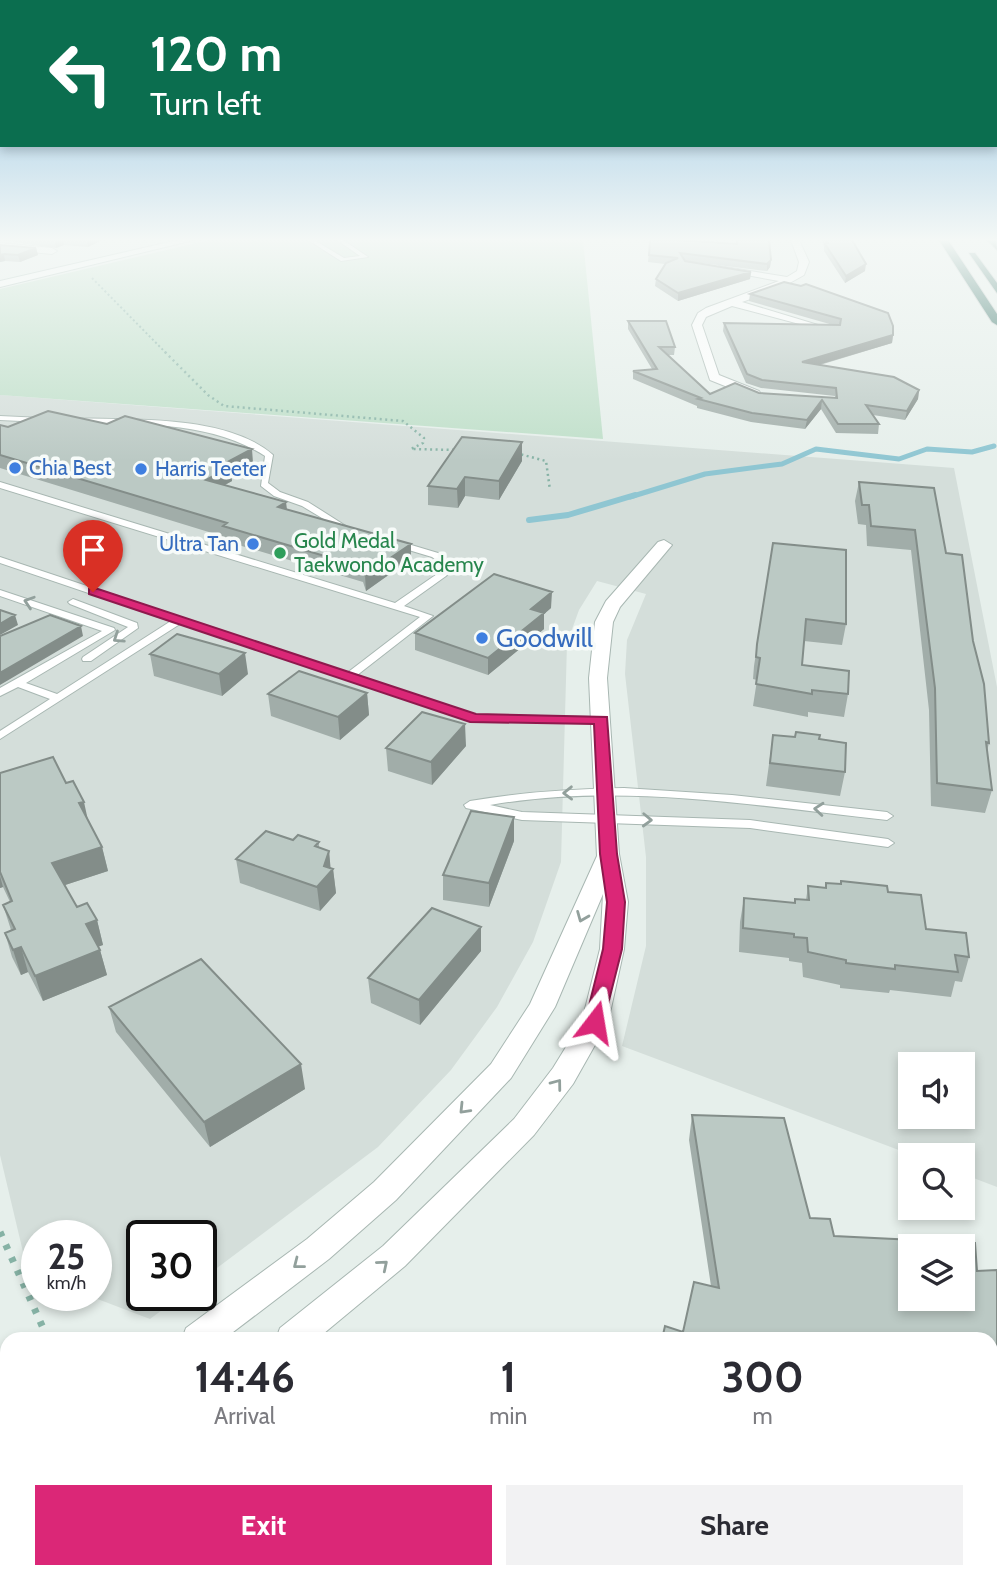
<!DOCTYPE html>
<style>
body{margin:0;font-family:Cabin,sans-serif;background:#f2f2f3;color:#2b2b33;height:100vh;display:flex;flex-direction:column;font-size:26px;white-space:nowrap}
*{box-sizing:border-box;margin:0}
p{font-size:23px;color:#7c7c81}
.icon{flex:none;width:38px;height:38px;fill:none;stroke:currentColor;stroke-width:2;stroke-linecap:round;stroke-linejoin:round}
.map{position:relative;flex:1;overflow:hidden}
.details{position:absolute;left:0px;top:1332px;width:998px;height:247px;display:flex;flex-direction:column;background:#fff;border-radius:21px 21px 0 0;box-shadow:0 4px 10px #0003}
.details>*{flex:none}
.top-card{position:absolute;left:0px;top:0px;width:998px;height:147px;box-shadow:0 4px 10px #0003;background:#0b6e4f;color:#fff;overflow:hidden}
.tools{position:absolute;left:898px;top:1052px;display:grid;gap:14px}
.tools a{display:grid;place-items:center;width:77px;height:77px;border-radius:0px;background:#fff;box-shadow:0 4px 10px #0003;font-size:35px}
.speed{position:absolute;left:21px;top:1220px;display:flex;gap:14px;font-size:35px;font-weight:700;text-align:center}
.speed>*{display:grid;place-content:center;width:91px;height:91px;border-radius:50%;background:#fff;box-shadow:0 4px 10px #0003;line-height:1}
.speed small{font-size:18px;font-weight:400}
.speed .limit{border:4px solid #111;border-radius:10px;background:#fff;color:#111}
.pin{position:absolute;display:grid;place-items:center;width:60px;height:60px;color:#fff;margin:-72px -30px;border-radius:50% 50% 50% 0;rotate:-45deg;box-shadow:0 0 7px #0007}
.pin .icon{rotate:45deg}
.me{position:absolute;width:77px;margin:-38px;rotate:14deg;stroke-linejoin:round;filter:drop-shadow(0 0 5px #0008)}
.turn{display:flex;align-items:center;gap:24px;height:147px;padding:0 35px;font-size:32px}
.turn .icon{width:91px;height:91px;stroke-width:2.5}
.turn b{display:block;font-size:49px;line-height:60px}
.eta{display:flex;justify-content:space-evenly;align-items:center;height:119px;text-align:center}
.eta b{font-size:42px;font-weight:800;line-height:49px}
.action{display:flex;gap:14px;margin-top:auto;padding:14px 35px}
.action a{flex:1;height:80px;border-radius:0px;background:#db2777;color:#fff;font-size:28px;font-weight:800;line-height:80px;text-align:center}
.action a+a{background:#f2f2f3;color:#2b2b33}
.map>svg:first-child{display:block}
.built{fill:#d4deda;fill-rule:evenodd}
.green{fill:#bfdfc9}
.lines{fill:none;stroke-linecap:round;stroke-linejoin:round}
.stream-far1{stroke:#8fc6d2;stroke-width:5}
.stream{stroke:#8fc6d2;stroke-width:6}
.lane-casing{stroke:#a8b7b2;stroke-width:2}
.street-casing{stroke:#a8b7b2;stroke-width:2}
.secondary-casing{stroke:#a4bab3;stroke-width:2}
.highway-casing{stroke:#c2cac8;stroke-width:2}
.path-far2{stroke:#86b2a5;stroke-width:2;stroke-dasharray:2 2.5;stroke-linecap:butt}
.path-far1{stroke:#86b2a5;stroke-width:2.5;stroke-dasharray:2 3.5;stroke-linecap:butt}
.path{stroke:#86b2a5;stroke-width:7;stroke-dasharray:5 9;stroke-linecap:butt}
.lane{fill:#fff;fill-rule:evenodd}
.street{fill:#fff;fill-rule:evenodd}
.secondary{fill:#fff;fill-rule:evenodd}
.highway{fill:#306d62;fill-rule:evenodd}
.wall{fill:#a1ada9}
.shaded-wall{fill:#838d89}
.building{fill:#bbc9c4;stroke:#838d89;stroke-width:2;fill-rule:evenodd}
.oneway{stroke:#92a09c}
.route{fill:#db2777;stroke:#8e194d;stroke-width:2}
.shop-dot{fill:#3f7fe0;stroke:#f7fbf9;stroke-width:2.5}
.leisure-dot{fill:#2e9e5b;stroke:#f7fbf9;stroke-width:2.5}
.labels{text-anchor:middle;stroke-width:7;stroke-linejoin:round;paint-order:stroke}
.far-shop-label{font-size:21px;fill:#366cbe;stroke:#f7fbf9;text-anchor:start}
.far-leisure-label{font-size:21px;fill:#27864d;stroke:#f7fbf9;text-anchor:start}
.shop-label{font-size:26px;fill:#366cbe;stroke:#f7fbf9;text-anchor:start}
</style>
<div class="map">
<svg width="997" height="1578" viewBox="0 0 997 1578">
<rect width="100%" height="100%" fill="#e6efeb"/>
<!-- built -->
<path class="built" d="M0,395L954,468L997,687V1187L963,1174L962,1155H912L622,1046L646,946V857L625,674L627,640L646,594L597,581L579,610L567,643L561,862L533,942L497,1007L451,1070L378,1147L201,1280V1236H142V1295H182L150,1319L87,1295H96V1236H37V1276L28,1273L0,1155ZM910,1064H962V1116H910Z"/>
<!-- green -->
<path class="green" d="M209,240H583L603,439L0,395V289Z"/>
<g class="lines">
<!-- stream-far1 -->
<path class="stream-far1" d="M630,497L705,474L782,464L816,449L899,459L927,449L972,452L994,446"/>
<!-- stream -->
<path class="stream" d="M529,520L568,515L635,495"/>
<defs>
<path id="lane" d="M308,240H314L344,258L360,256L337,240H343L368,257L341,261Z
M0,416L42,418L46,420L42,422L0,420Z
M74,419C88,418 103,419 118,419C165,420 236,422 273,455L268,483L280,492L308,502L349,528L342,530L302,506L274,496L261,486L265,456C210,421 140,424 77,423L73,421Z
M0,482L395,603L440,572L445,566L432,557L392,545V541H398L438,553L455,566L446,576L404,606L433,616L356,676L476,715L601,717L607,720L601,723L475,721L180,624L0,739V731L50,699L18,687L0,696V688L102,631L0,596V590L114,628L115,630L26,683L57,694L171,621L0,563V557L347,673L420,617L0,488Z
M73,599L137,623L138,628L91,661H83L82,659L83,657L128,627L70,604L68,602Z
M624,788L732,795L887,812L893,816L887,820C756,806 621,782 490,805L522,812L750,820L888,839L894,843L888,847L750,828L522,820L466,808L464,805L470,801C522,792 572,789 624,788Z"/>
<path id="street" d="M791,240H799L809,262L804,275L779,289L742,302L818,325V329L732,306L706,317L702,325L719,375L759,391L761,394L755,398L710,380L692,325L698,313L706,308L779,281L719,270V266L787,277L797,271L799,262Z
M0,243L52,248L57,251L52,254L0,249Z
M664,540L672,545L620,607L613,622L607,678L619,854L628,902L624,949L608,1022L573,1084L534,1135L405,1266L317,1339H276L280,1328L383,1246L514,1119L553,1068L582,1021L600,949L603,894L555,1007L511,1078L396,1200L329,1259L224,1339H182L186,1328L307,1239L374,1182L491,1064L530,1004L597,856L589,678L595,622L606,601L658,542Z"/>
<path id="secondary" d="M178,240H194L0,287V281Z
M0,1368L7,1370V1404L0,1402Z
M0,1518L7,1521V1572H36L39,1578H0Z
M131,1572H170L173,1578H133Z"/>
<path id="highway" d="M939,240H948L997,314V325L992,322Z
M987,240H996L997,250Z
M969,253H975L997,283V293Z
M7,1459V1498L0,1501V1462Z
M7,1543V1572H22L18,1578H0V1546Z"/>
</defs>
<!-- lane casing -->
<use href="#lane" class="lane-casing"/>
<!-- street casing -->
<use href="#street" class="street-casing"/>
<!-- secondary casing -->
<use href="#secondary" class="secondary-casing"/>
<!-- highway casing -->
<use href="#highway" class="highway-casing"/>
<!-- path-far2 -->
<path class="path-far2" d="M92,278L167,354"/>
<!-- path-far1 -->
<path class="path-far1" d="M165,352L208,395L224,406L403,421L424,438L423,443L411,449L458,450
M516,453L546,461L550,490"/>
<!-- path -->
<path class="path" d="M0,1232L48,1339
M210,1572L216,1578"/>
<!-- lane -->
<use href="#lane" class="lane"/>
<!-- street -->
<use href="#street" class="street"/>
<!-- secondary -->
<use href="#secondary" class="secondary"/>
<!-- highway -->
<use href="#highway" class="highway"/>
</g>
<!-- wall -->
<path class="wall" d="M0,240H102L88,247L64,245L56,248Z
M650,240L737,244L771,260L770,267L767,271L685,261L751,272L750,279L678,301L655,286L656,279L665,264L648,262Z
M822,240H852L865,271L845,283L824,251V246Z
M0,245L36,248L38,255L20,262L5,261L0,262Z
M784,282L893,335L892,343L820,365L919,390L918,399L905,420L873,415L879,424L878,434L836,433L821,409L805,429L751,422L697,408V406L633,379V371L652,369L628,329V321L675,347L674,355H667L710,394L759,393L835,398V396L761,388L746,383L723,331L724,323L833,325L749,301L750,294Z
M0,425L8,427L253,463L231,475L232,481L225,485L411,559L366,591L363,582L225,541V537L0,468Z
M522,442V461L499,500L465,496L458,508L428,505V486Z
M859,482L946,553L973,641L989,743L987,751L992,790L985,813L931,806L929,710L911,550L867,546L866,525L858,524L855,501Z
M773,543L846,624L842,645L804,641L802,665L848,694L844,717L808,712V717L753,706L757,680L753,679L754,666Z
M551,608L544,614V629L488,675L415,650V633Z
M150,654L248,674L222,696L154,676Z
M367,693L369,715L340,740L271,716L268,694Z
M773,735L819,739L845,772L840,796L766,786Z
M466,746L432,785L388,771L386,748Z
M0,773L66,783L88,820L102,847L108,871L65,885L77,907L97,920L103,945L98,946L100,950L107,975L43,1001L28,972L21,975L12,957L5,933L11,930L3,905L10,902L3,887L0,888Z
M293,840L319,842V848L329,851L330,868L333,869L336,893L320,911L240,883L236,859Z
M514,841L489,907L443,900V875Z
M841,881L888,892L926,929L969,957L962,982L955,981L951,997L890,990L889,993L840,988V985L803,977L802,963L789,961V958L739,952L740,922L744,898L795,903V899L806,900L808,886L825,888L826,883L840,884Z
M481,927V951L420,1025L371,1003L368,978Z
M109,1007L305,1089L210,1147L116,1032Z
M692,1115L810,1218L683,1332L711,1286L689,1140Z
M990,1347H997V1363L993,1371H990Z"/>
<!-- shaded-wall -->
<path class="shaded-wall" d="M57,240H63L64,245L56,248L55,241Z
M87,240H102L88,247Z
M36,248L38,255L20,262L18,255Z
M4,254L5,261L0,262V255Z
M771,260L770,267L767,271V264Z
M866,264L865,271L845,283L846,276Z
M751,272L750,279L678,301V293Z
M893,335L892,343L801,370L802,362Z
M919,390L918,399L905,420L907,411Z
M822,400L821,409L805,429L807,420Z
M522,442V461L499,500V481Z
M252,449L253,463L231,475L232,481L208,494L206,480L222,465Z
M465,477V496L458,508L457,489Z
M286,502L288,517L278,507Z
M411,544V559L366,591L365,575Z
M552,592L551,608L544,614V629L488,675V658L531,609Z
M15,615L18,625L0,635V624Z
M81,626L83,636L0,685V673Z
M245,653L248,674L222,696L219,674Z
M367,693L369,715L340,740L338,717Z
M465,724L466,746L432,785L431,762Z
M84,802L89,825L79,803Z
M514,817V841L489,907V883Z
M102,847L108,871L59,887L52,863Z
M329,851L331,872L333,869L336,893L320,911L317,887Z
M0,876L3,887L0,888Z
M97,920L103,945L92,949L86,924Z
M481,927V951L420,1025L419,1000Z
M21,947L28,972L21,975L13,950Z
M100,950L107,975L43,1001L35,976Z
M301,1064L305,1089L210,1147L204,1122Z"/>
<!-- building -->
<path class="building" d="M650,240H676L737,244V240H769L771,260L767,264L680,253L685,261L751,272L678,293L656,279L666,263L678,258L649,255Z
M826,240H852L866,264L846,276L825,244L828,243Z
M0,245L36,248L18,255L4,254L0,255Z
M784,282L801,286L806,284L888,313L893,326V335L802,362L894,377L919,390L907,411L866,405L879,424H838L822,400L807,420L752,413L698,399L701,398L633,371L657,369L628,321H666L675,347H659L710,394L735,383L759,393L837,398L836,388L762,380L747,374L724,323L840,325L841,319L750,294Z
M48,411L107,424L125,416L252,449L222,465L230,467L206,480L286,502L278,507L411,544L365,575L362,567L223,526L227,523L0,455V425L8,427Z
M462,437L522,442L499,481L465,477L457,489L428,486Z
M859,482L934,488L946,553L962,555L973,641L984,684L989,743L986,742L992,790L937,783L935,688L915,530L871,526L869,505H862Z
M773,543L846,550V624L806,619L802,665L849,671L848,694L812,690V694L756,684L760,658L756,657L757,644Z
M494,574L552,592L531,609L544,613L488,658L415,633Z
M0,610L15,615L0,624Z
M50,615L81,626L0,673V636Z
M177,634L245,653L219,674L150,654Z
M299,671L367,693L338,717L268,694Z
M422,712L465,724L431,762L386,748Z
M796,732L820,735L819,739L846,743L845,772L770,763L773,735L795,737Z
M53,757L66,783L73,781L84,802L79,803L102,847L52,863L77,907L87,903L97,920L86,924L100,950L35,976L21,947L13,950L5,933L15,929L3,905L12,901L0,872V773Z
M471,811L514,817L489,883L443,875Z
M266,831L293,840L298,835L319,842L315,846L329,851L324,866L333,869L317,887L236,859Z
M841,881L887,886L888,892L921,895L926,929L966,933L969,957L955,955L958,972L895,965V969L846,963V960L808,952L807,938L794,937V934L743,928L744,898L795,903V899L809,900L808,886L826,888V883L841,884Z
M432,908L481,927L419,1000L368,978Z
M201,959L301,1064L204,1122L109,1007Z
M692,1115L784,1118L810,1218L830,1219L834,1236L975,1243L977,1271L997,1270V1347H990V1339H662L665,1326L683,1332L694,1282L719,1288ZM910,1246H962V1298H910Z
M990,1555L997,1558V1578H624L627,1572H990Z"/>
<!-- one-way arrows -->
<defs><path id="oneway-chevron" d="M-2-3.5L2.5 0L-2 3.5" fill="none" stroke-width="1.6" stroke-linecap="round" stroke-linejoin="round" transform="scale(1.75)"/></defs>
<g class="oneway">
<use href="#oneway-chevron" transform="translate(29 602) rotate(-162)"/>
<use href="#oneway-chevron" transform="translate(118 638) rotate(146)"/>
<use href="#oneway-chevron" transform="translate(568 793) rotate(179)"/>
<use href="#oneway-chevron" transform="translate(819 809) rotate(-175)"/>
<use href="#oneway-chevron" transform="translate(647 820) rotate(2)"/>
<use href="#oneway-chevron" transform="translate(582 917) rotate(112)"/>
<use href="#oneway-chevron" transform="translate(557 1084) rotate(-53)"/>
<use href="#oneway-chevron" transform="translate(464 1109) rotate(134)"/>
<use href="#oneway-chevron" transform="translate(298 1264) rotate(142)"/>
<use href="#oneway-chevron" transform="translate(383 1265) rotate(-40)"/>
</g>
<!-- sky -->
<linearGradient id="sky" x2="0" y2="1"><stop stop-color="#84bbdf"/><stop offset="0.52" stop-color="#f4f8f6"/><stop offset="1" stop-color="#f4f8f6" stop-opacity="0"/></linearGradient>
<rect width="997" height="461" fill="url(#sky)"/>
<!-- route -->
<path class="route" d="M89,589H98L476,714L607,717L617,854L625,902L622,949L602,1028L595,1030L585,1022L603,949L607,902L600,854L594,724L470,722L89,594Z"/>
<!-- markers -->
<g class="shop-dot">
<circle cx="15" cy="468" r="7"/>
<circle cx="141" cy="469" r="7"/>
<circle cx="253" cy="544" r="7"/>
<circle cx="482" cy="638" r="7"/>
</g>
<circle class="leisure-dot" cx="280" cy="553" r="7"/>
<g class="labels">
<!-- far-shop labels -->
<g class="far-shop-label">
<text x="29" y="475">Chia Best</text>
<text x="155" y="476">Harris Teeter</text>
<text x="239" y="551" text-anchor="end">Ultra Tan</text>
</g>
<!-- far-leisure labels -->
<g class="far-leisure-label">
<text x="294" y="548">Gold Medal<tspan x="294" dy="24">Taekwondo Academy</tspan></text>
</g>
<!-- shop labels -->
<g class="shop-label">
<text x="496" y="647">Goodwill</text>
</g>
</g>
</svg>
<div class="tools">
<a><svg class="icon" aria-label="sound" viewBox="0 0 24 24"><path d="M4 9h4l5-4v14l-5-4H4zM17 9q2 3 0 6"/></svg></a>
<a><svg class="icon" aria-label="search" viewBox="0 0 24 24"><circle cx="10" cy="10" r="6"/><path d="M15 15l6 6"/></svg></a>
<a><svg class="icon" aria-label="layers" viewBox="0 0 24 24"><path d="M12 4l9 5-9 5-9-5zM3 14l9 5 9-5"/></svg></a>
</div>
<div class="speed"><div>25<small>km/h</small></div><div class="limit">30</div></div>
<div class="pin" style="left:93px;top:592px;background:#d93025"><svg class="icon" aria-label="arrive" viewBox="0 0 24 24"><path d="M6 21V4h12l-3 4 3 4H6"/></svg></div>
<svg class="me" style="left:595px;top:1022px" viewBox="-20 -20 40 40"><path d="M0-17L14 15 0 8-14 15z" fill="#db2777" stroke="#fff" stroke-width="4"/></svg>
<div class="top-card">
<div class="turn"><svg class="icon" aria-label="left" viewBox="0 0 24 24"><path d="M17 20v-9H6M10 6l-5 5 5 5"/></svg><div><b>120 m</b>Turn left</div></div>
</div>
<section class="details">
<div class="eta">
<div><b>14:46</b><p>Arrival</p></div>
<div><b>1</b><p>min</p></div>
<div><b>300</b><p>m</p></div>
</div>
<div class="action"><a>Exit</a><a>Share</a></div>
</section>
</div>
